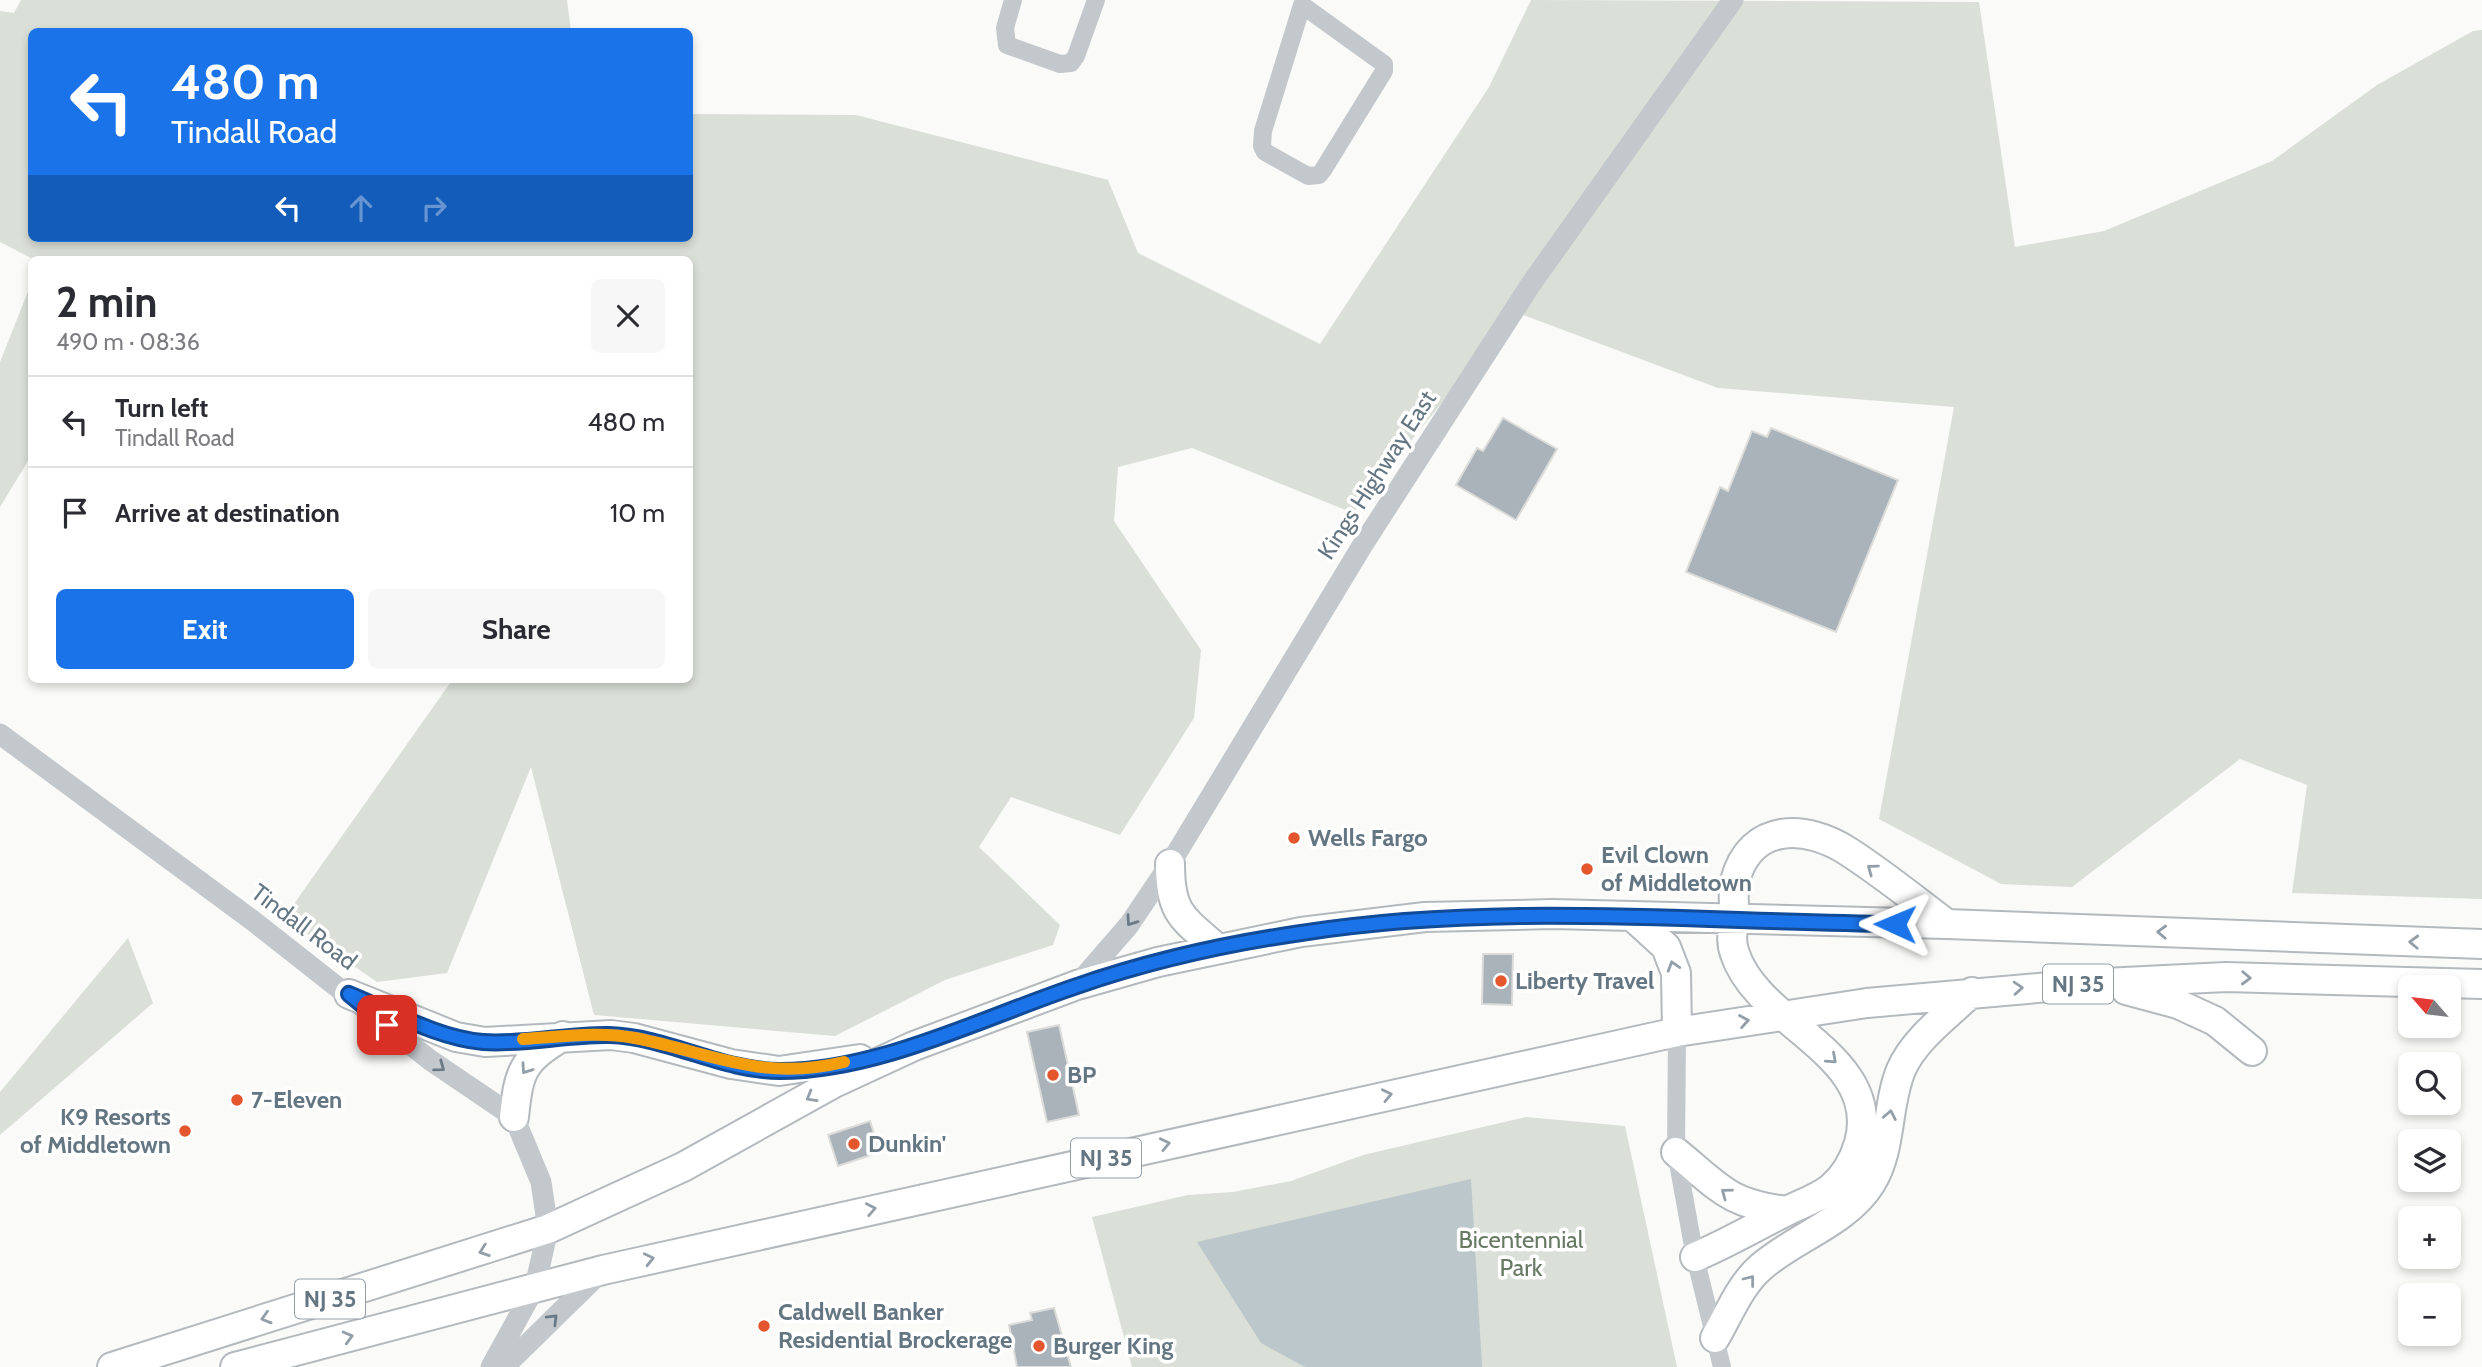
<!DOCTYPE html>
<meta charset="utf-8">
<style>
body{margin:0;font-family:Cabin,sans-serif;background:#f7f7f7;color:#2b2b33;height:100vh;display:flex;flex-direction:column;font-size:26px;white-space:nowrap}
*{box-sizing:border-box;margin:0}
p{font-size:23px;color:#7c7c81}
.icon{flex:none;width:38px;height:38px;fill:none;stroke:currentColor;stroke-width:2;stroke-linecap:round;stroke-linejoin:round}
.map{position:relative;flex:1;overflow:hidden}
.drawer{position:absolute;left:28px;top:256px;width:665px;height:427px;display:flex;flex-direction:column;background:#fff;border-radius:10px;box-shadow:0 4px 10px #0003}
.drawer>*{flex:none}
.banner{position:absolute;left:28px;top:28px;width:665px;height:214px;border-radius:10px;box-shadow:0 4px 10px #0003;background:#1a73e8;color:#fff;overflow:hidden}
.needle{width:46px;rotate:298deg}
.controls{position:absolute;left:2398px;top:975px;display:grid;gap:14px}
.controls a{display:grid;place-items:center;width:63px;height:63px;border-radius:10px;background:#fff;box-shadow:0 4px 10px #0003;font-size:35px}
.pin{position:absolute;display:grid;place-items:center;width:60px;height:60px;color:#fff;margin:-30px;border-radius:14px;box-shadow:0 4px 10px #0006}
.me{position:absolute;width:77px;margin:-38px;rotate:271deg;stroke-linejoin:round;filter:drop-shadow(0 0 5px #0008)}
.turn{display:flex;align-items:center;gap:24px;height:147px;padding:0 28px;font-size:32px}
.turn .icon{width:91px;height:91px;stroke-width:2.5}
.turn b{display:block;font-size:49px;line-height:60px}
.lanes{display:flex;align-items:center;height:66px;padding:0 28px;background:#0003;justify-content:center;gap:35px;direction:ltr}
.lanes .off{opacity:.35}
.round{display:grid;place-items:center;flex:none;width:74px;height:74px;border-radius:10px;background:#f7f7f7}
.head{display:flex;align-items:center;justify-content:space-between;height:119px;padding:0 28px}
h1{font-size:42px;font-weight:700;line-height:52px}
.cta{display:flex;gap:14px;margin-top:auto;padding:14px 28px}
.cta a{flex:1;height:80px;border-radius:10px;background:#1a73e8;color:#fff;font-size:28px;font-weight:700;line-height:80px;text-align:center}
.cta a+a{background:#f7f7f7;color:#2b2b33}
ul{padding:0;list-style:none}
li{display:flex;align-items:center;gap:21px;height:91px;padding:0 28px;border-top:2px solid #e1e1e2}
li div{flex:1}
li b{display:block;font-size:26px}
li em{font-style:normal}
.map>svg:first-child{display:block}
.green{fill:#dadfd7}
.water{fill:#bbc7cb}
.building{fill:#aab3b9;stroke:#dcdcda;stroke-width:2}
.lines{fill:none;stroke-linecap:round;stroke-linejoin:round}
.trunk-casing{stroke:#b4b9bd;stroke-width:32}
.minor{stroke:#c3c8cc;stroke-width:18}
.tertiary{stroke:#c3c8cc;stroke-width:21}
.trunk{stroke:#fff;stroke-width:28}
.oneway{stroke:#939fa8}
.oneway2{stroke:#6a7a87}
.route-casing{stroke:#114b97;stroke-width:18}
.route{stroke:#1a73e8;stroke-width:12}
.slow{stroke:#f59e0b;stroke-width:12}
.poi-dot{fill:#e4572e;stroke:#fff;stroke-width:2.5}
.labels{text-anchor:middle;stroke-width:7;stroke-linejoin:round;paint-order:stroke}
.shield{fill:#fff;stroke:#939fa8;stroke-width:2}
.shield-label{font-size:23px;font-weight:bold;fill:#657683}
.street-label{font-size:24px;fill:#657683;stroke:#fff}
.poi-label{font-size:24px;font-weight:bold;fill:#657683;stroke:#fff;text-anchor:start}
.park-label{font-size:24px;fill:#687a64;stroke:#fff}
</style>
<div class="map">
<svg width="2482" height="1367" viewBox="0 0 2482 1367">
<rect width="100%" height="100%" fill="#fafaf8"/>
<!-- green -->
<path class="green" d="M21,0H567L571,31L32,32V238H690V114L856,115L1108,180L1138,253L1320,344L1489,87L1531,0L1979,2L2015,247L2104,231L2272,161L2377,85L2473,31L2482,30V899L2292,893L2307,785L2240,759L2072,887L2001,884L1879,819L1954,407L1718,388L1515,312L1353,513L1192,448L1118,467L1114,521L1201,650L1194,718L1120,835L1011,797L979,847L1060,925L1053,945L945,980L835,1036L594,1015L531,767L447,973L377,982L284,918L453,679H690V259H33L0,242V11L14,13Z
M31,284V456L0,507V362Z
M128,938L153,1003L0,1135V1092Z
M1526,1117L1625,1126L1677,1367H1132L1092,1217L1188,1195L1233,1192L1291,1181L1363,1155Z"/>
<!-- water -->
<path class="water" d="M1471,1179L1482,1367H1305L1261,1343L1197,1242Z"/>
<!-- building -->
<path class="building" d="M1503,418L1557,449L1516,520L1456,485L1477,448L1483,451Z
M1771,428L1898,480L1836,632L1686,572L1720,487L1728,491L1752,431L1767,437Z
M1483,954H1513L1512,1005L1482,1004Z
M1059,1025L1079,1115L1047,1122L1027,1032Z
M870,1121L880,1152L838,1166L828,1135Z
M1054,1308L1071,1367H1017L1009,1325L1032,1320L1030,1313Z"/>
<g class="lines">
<defs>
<path id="trunk" d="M1170,864C1170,913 1182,918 1217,948
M1632,916L1666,947L1676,973L1677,1032
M2126,990L2178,1004L2215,1021L2252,1051
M349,994L456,1037L485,1042L611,1035L634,1038L731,1064L779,1071L860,1059
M514,1117C519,1070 522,1061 563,1036
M1676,1152C1720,1188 1728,1204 1787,1211
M1695,1257C1726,1244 1755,1227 1785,1212C1800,1204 1817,1199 1831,1188C1844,1177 1854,1160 1859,1143C1883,1055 1759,1026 1735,954C1730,941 1733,931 1734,918C1735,906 1732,893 1735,881C1750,822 1807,824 1849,852C1883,874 1915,900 1947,924
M1715,1338C1729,1314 1740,1285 1761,1267C1795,1237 1846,1223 1871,1183C1892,1150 1886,1106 1901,1070C1914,1039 1948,1015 1972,992
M112,1367L548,1229L683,1167L834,1083L914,1046L1077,985L1158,962L1301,932L1425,917L1553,914L1947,924L2482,944
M235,1367L603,1270L1677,1032L1867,1003L2084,984L2226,977L2482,984"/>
</defs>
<!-- trunk casing -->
<use href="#trunk" class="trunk-casing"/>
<!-- minor -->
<path class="minor" d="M1013,0L1005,28L1007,45L1060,64L1071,63L1076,56L1096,0
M1302,5L1384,64V71L1323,170L1319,175L1308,176L1265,152L1262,146L1263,131Z
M1677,1032L1676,1152L1695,1257L1722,1367"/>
<!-- tertiary -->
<path class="tertiary" d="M0,734L252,920L430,1060L514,1117L541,1182L548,1229L535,1287L491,1367
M1077,985L1129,925L1170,864L1362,546L1531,284L1733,0
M504,1367L602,1271"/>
<!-- trunk -->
<use href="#trunk" class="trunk"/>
</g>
<!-- one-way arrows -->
<defs><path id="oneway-chevron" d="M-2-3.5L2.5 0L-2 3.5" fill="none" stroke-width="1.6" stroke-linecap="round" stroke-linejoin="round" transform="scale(1.75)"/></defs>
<g class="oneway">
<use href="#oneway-chevron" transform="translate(1872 869) rotate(-144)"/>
<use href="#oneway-chevron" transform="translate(2162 932) rotate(-178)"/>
<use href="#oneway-chevron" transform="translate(2414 942) rotate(-178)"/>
<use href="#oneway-chevron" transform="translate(1673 966) rotate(-107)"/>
<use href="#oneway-chevron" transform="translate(2246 978) rotate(2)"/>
<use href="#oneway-chevron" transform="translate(2018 988) rotate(-4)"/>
<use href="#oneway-chevron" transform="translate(1744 1021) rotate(-10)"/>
<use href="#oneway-chevron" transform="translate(1832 1059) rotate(42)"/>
<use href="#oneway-chevron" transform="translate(526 1069) rotate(125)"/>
<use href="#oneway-chevron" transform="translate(1387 1095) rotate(-12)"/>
<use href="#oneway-chevron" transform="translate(811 1097) rotate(150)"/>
<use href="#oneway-chevron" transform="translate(1890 1115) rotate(-79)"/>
<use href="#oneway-chevron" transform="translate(1165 1144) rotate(-12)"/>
<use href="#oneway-chevron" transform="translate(1726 1193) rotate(-143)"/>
<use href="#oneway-chevron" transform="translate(871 1209) rotate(-11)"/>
<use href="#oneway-chevron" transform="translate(484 1251) rotate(161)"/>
<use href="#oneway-chevron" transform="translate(649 1259) rotate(-13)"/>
<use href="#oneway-chevron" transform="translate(1750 1280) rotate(-52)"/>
<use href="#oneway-chevron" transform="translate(266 1318) rotate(163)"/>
<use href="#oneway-chevron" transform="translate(348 1337) rotate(-15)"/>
</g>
<g class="oneway2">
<use href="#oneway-chevron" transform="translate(1131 921) rotate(125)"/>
<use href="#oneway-chevron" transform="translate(440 1067) rotate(36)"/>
<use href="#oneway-chevron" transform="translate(553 1319) rotate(-45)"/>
</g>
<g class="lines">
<defs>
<path id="route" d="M387,1025L349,994C391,1011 437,1038 483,1042C524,1045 568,1034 610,1035C668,1037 722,1071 780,1071C879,1071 984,1017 1077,986C1149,961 1225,944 1301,933C1499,902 1696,922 1895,924"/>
</defs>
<!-- route casing -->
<use href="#route" class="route-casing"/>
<!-- route -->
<use href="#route" class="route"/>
<!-- slow -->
<path class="slow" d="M523,1039C559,1037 599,1031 635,1038C712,1053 761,1082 844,1062"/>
</g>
<!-- markers -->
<g class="poi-dot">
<circle cx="1294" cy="838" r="7"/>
<circle cx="1587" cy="869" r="7"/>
<circle cx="1501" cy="981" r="7"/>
<circle cx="1053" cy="1075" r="7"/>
<circle cx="237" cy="1100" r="7"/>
<circle cx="185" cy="1131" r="7"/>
<circle cx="854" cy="1144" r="7"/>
<circle cx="764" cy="1326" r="7"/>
<circle cx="1039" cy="1346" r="7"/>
</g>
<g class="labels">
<!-- shield labels -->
<g class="shield">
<rect x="2043" y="964.5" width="70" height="39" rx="5"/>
<rect x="1071" y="1138.5" width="70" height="39" rx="5"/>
<rect x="295" y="1279.5" width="70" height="39" rx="5"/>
</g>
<g class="shield-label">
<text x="2078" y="992">NJ 35</text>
<text x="1106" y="1166">NJ 35</text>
<text x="330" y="1307">NJ 35</text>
</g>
<!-- street labels -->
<g class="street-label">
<text transform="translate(1377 475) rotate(-57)" y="8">Kings Highway East</text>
<text transform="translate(304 927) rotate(37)" y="8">Tindall Road</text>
</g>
<!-- poi labels -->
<g class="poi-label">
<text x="1308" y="846">Wells Fargo</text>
<text x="1601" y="863">Evil Clown<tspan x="1601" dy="28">of Middletown</tspan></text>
<text x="1515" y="989">Liberty Travel</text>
<text x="1067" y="1083">BP</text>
<text x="251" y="1108">7-Eleven</text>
<text x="171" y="1125" text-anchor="end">K9 Resorts<tspan x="171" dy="28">of Middletown</tspan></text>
<text x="868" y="1152">Dunkin'</text>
<text x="778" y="1320">Caldwell Banker<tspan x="778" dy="28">Residential Brockerage</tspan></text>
<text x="1053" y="1354">Burger King</text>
</g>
<!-- park labels -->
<g class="park-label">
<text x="1521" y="1248">Bicentennial<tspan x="1521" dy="28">Park</tspan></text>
</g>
</g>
</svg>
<div class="controls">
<a><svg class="needle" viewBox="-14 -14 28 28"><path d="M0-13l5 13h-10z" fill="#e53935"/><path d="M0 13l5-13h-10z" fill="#7c7c81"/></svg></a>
<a><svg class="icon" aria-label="search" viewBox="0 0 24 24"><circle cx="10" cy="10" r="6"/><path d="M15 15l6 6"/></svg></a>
<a><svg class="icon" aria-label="layers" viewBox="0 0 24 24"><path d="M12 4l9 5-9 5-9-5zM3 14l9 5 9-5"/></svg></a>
<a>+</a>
<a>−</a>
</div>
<div class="pin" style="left:387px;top:1025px;background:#d93025"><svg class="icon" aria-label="arrive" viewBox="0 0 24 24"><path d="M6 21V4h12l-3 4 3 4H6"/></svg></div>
<svg class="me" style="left:1895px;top:924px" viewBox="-20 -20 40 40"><path d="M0-17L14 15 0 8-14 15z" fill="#1a73e8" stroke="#fff" stroke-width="4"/></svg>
<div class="banner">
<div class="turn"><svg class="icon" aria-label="left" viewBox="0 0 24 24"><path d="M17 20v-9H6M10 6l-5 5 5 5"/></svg><div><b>480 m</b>Tindall Road</div></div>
<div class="lanes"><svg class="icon" aria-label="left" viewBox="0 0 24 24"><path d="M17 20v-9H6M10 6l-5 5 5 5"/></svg><svg class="icon off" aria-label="ahead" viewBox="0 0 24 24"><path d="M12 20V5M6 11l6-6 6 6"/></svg><svg class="icon off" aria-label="right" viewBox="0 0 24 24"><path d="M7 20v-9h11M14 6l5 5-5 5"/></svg></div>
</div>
<section class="drawer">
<div class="head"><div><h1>2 min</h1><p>490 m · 08:36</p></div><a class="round"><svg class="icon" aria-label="close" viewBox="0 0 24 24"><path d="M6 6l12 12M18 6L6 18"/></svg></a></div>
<ul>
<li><svg class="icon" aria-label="left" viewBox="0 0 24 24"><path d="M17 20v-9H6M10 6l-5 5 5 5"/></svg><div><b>Turn left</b><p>Tindall Road</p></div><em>480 m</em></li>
<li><svg class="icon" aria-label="arrive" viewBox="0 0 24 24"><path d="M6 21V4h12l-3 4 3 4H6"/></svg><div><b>Arrive at destination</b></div><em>10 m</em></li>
</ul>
<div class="cta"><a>Exit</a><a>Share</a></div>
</section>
</div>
